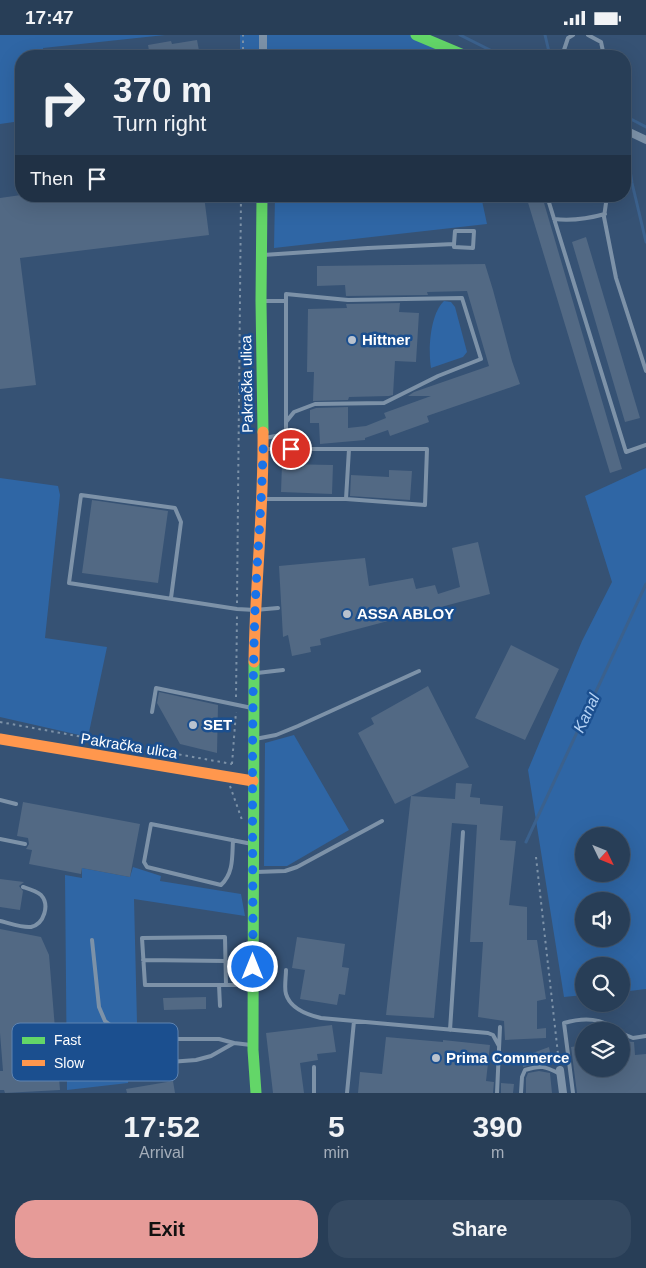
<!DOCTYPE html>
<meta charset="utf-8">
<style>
body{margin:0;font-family:Arial,sans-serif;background:#344961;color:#f1f3f6;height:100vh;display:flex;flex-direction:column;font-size:19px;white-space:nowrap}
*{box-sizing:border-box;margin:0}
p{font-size:16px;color:#a5aeba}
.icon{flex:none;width:28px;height:28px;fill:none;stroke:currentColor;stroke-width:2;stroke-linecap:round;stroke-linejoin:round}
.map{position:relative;height:1058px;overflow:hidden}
.drawer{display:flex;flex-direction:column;background:#283e57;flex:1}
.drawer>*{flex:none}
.hud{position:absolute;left:15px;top:15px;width:616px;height:152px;border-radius:20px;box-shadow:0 5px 20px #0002,0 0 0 1px #44576d;background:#283e57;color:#f1f3f6;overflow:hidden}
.needle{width:32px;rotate:133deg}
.fabs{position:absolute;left:575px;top:792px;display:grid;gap:10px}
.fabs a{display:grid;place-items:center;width:55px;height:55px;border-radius:50%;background:#283e57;box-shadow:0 5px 20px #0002,0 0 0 1px #44576d;font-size:25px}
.pin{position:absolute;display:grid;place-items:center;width:42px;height:42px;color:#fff;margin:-21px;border:2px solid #fff;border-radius:50%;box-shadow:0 1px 5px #0007}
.me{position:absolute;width:55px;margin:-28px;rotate:0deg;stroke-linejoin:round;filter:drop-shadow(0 0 4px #0008)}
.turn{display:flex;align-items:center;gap:18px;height:105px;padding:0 15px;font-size:22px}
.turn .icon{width:65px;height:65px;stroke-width:2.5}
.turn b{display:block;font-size:35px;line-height:42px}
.then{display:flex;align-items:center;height:48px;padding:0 15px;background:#0003;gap:10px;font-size:19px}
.eta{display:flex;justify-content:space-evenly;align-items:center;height:85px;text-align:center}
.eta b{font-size:30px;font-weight:800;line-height:35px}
.primary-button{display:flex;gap:10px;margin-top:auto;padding:10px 15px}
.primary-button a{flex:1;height:58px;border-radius:20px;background:#e69b98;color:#111;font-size:20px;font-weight:800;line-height:58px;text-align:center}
.primary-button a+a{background:#344961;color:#f1f3f6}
.status{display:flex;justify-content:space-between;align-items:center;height:35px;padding:0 25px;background:#283e57;direction:ltr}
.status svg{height:14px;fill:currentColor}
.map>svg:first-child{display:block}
.green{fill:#2f66a5;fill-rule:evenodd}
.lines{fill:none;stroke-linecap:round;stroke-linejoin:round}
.stream{stroke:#3b618d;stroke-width:3}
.building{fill:#526984}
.path{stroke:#7d92a8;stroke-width:2;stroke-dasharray:2.5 4;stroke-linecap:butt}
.lane{stroke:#7d92a8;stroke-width:4}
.street{stroke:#7d92a8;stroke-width:8}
.fast{stroke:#63d668;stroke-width:11}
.slow{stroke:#ff974d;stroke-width:11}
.route{stroke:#1a73e8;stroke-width:9;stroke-dasharray:0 16.2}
.poi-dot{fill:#b9c2ce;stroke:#1b4f8f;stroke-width:2}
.labels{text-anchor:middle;stroke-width:5;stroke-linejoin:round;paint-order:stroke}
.poi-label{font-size:15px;font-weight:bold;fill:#fff;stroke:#1b4f8f;text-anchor:start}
.street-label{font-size:15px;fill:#fff;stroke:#1b4f8f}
.water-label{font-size:16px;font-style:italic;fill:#b5d3f5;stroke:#1b4f8f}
.key{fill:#1b4f8f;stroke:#5f84b1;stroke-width:1}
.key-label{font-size:14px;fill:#fff}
</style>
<div class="status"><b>17:47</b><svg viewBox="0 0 49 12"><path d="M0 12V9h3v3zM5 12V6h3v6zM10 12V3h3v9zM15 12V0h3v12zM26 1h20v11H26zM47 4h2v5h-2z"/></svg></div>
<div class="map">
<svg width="646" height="1058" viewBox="0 0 646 1058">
<rect width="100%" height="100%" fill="#365274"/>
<!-- green -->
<path class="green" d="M0,0H165L43,13L44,21H21V86L0,89Z
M240,0H416L466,21H240Z
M275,161H481L487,189L274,213Z
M444,266L451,267L455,272L467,317L463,322L431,333C428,315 430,279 444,266Z
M646,433V954L621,957V931H584V960L564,962L528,735L582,606L612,547L585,461ZM584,801H621V839H584ZM584,866H621V904H584Z
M0,443L58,451L60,460L45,603L107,612L88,702L0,682Z
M294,700L349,795L287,831H264L265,708Z
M133,832L161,841L160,846L241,859L245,881L134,864L137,988L128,1048L67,1055L65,840L82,843V833L130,842Z"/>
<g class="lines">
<!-- stream -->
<path class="stream" d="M460,0L502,21
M545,0L550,21
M625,81L646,92
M625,104L632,148L646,207
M526,807L646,549"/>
</g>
<!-- building -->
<path class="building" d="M197,5L200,21H150L148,10L171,6L172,9Z
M21,160V161H204L209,200L20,223L36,350L0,354V163Z
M526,161H542L622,434L610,438Z
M586,202L640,383L625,387L572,207Z
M485,229L493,255L512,326L520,349L427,381L429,387L390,401L388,395L365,403V405L320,409L319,388H310V375L316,373L348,372V393L366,391L386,383L384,378L431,361H408L414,357L489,331L467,256L427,257L428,260L346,261L345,250L317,251V231Z
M400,268L399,277L419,278L416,327L395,326L393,360L389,361L349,362L348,365L313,366L314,337H307L308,274L347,273L346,269Z
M282,429L333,430L332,459L281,457Z
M389,435L412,436L410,465L350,461L351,440L389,442Z
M92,465L168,476L158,548L82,538Z
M478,507L490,559L320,604L321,610L310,612L311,617L292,621L288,600L283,602L279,531L365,523L369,551L413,543L416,554L435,550L438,559L460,552L452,513Z
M511,610L559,634L525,705L475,683Z
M428,651L469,732L411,761L455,764L456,748L472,749L470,762L480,763V769L503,771L500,805L516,806L509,870L527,872V905H537L546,964L537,966V994L546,993V1003L505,1005L504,986L478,982L483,907H470L477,790L452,788L434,983L386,980L411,761L395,769L358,698L374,689L371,683Z
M159,657L218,670L217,718L180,709L157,668Z
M23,767L140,789L130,842L82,833L81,839L29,829L32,815L26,814L29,809L28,803L17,801Z
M0,844L24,847L19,851L23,856L20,875L0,872Z
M0,894L41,902L49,920L60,1055L5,1058L4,1055H0V1036H3L0,998Z
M297,902L345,909L342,932L349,933L345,960L339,959L337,970L300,964L305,935L292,933Z
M206,962V974L164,975L163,963Z
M332,990L336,1017L317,1019L318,1025L300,1028L304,1058H273L266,998Z
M386,1002L443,1007V1005L490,1010L486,1046L494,1047L493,1058H358L360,1037L382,1039Z
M621,1006L634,1007L635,1020L646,1019V1058H577L571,1012L584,1010V1034H621Z
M549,1012L552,1028L548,1030L535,1029L523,1032L522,1022Z
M539,1036L550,1038L552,1058H526V1043L528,1038Z
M173,1046L175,1058H127L126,1054Z
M501,1048L514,1049L513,1058H501Z"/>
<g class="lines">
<!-- path -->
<path class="path" d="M243,21V0
M237,568L241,161
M236,662L237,579
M0,687L232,729
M232,729L236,677
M230,751L242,785
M536,822L559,1028"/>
<!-- lane -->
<path class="lane" d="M588,0L601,7L604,21
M562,21L568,3L573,0
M547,161L626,417L646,410
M607,161L604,182L616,243L646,336
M554,184C572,186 587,184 605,179
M263,220L368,213L454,209V212L473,213L474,196H455L454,209
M263,266H286
M265,403L286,399V259L348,265L462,263L481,324L438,341L384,368L315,369L294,377L286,387
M264,464H346L425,470L427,414H265
M346,464L349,414
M171,563L181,487L175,473L81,460L69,548L237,574L255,575L278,573
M257,638L283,635
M152,677L156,653L252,673
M255,704L276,700L298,691L419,636
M0,765L16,769
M0,804L25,809
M233,805C232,821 234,838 221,850L147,832L144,827L151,789L252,809
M256,837L285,836L297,832L382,786
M0,886C9,888 22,893 31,892C44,889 50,870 41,860C36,856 29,854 23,852
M92,905L99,972L105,986L114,993L125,998L162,1004H219L234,1008
M143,925L226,926
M286,935C286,942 284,953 286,959C290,973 308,980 321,983L488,998L493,1000L499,1011
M219,950L220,971
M226,950L225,902L142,903L145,950H251
M450,995L463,797
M621,998L633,1003L646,1001
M143,1029L196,1025L211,1021L234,1008L251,1010
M314,1032V1058
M347,1058L354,986
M497,1058L500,992
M521,1058L522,1042L525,1035C541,1030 545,1031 560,1039
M573,1058L564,988C585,982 601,983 619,996"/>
<!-- street -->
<path class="street" d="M263,21V0
M625,95L646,105
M560,1035L563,1058"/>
<!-- fast -->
<path class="fast" d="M416,0L466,21
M262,161L261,266L263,397
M254,627L253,1015L256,1058"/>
<!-- slow -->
<path class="slow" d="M254,627C255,550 264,474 263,397
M0,704L253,746"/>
</g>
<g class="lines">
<!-- route -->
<path class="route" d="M253,932C253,813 251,694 255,576C257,522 262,468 263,414H291"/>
</g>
<!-- markers -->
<g class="poi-dot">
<circle cx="352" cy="305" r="5"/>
<circle cx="347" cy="579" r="5"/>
<circle cx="193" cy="690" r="5"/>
<circle cx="436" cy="1023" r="5"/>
</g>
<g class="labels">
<!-- poi labels -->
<g class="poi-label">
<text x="362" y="310">Hittner</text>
<text x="357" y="584">ASSA ABLOY</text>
<text x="203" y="695">SET</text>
<text x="446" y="1028">Prima Commerce</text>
</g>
<!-- street labels -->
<g class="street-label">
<text transform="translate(247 349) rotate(-91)" y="5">Pakračka ulica</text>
<text transform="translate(129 711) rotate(9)" y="5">Pakračka ulica</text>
</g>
<!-- water labels -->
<g class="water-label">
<text transform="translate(586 678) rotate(-65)" y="6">Kanal</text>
</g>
</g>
<!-- legend -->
<rect x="12" y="988" width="166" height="58" rx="8" class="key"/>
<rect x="22" y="1002" width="23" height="7" fill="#63d668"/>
<rect x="22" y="1025" width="23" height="6" fill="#ff974d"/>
<g class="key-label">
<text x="54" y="1010">Fast</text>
<text x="54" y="1033">Slow</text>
</g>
</svg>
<div class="fabs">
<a><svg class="needle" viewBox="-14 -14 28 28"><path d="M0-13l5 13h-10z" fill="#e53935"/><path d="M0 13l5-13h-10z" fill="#a5aeba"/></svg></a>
<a><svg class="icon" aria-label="sound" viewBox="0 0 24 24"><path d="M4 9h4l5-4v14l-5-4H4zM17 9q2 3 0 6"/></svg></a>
<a><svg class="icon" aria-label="search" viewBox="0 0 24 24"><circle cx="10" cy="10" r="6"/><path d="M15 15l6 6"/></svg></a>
<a><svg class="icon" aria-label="layers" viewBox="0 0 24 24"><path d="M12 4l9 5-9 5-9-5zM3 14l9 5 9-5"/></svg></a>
</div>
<div class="pin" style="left:291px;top:414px;background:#d93025"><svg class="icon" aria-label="arrive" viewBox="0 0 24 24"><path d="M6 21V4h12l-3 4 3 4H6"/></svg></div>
<svg class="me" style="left:253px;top:932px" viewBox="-20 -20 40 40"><circle r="17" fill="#1a73e8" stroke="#fff" stroke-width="3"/><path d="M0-11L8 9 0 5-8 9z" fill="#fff"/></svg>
<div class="hud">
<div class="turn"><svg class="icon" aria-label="right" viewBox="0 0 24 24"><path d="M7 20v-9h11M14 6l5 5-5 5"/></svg><div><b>370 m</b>Turn right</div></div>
<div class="then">Then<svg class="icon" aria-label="arrive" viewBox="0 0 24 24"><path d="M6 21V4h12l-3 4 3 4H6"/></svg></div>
</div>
</div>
<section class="drawer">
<div class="eta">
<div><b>17:52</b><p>Arrival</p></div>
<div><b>5</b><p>min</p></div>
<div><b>390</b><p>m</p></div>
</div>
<div class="primary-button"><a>Exit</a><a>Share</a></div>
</section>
